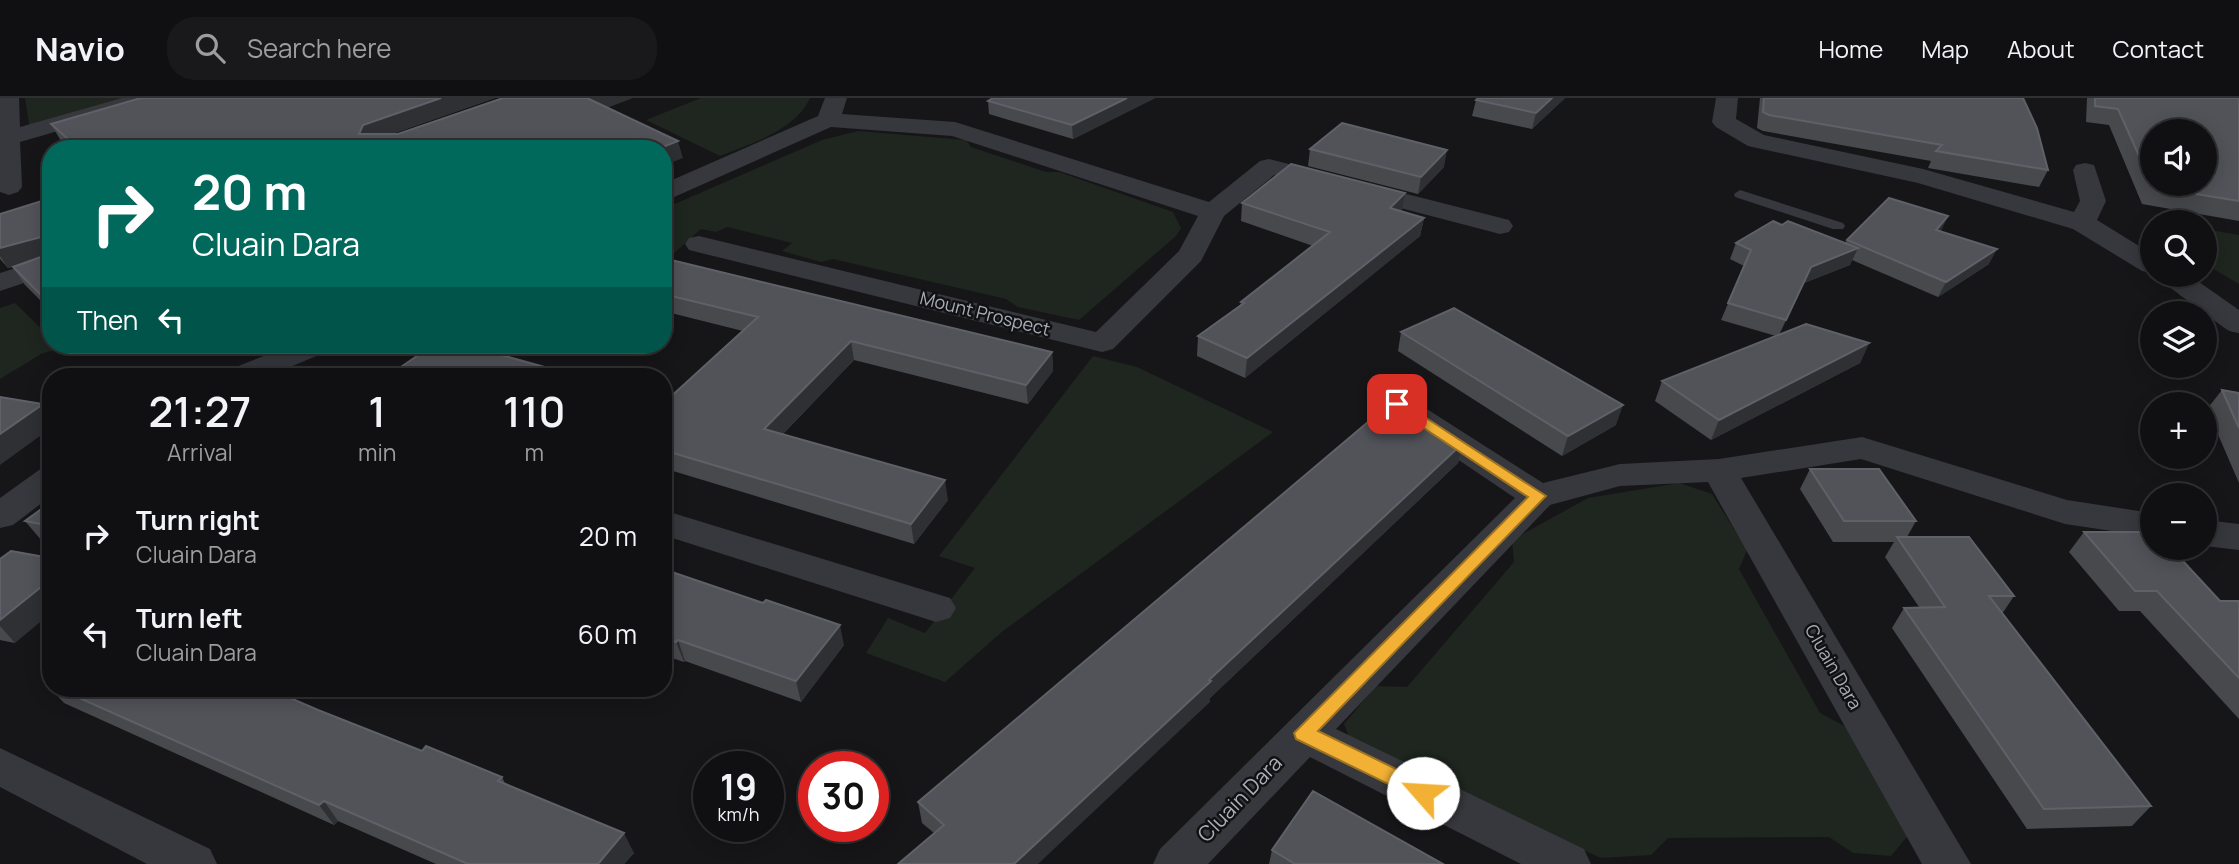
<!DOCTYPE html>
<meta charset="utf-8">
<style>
body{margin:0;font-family:Manrope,sans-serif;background:#19191b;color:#f1f3f6;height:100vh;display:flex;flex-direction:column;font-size:26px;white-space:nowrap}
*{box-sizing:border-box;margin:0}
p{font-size:23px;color:#9c9d9f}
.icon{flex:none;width:38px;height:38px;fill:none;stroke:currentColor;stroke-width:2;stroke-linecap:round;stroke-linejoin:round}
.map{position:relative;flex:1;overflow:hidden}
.panel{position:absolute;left:42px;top:270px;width:630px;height:329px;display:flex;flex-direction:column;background:#101012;border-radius:28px;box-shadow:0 4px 18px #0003,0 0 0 2px #303032}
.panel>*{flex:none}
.banner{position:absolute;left:42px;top:42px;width:630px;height:214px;border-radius:28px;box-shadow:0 4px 18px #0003,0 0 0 2px #303032;background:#00695c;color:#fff;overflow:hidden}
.tools{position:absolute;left:2140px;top:21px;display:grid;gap:14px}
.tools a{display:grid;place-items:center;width:77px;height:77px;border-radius:50%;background:#101012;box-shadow:0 4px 18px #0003,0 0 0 2px #303032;font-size:35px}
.speed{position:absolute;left:693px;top:653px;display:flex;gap:14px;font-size:35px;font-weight:700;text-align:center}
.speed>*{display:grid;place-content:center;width:91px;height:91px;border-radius:50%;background:#101012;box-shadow:0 4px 18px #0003,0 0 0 2px #303032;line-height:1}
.speed small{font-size:18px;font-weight:400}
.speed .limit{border:10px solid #d22;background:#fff;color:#111}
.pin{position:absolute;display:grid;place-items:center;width:60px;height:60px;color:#fff;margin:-30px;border-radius:14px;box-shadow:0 4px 10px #0006}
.me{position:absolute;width:77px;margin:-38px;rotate:296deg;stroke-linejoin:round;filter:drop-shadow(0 0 5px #0008)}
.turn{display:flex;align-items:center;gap:24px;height:147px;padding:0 35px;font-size:32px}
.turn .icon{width:91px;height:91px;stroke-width:2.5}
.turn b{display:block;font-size:49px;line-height:60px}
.then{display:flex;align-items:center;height:66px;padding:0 35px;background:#0003;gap:14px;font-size:26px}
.eta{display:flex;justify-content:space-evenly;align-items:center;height:119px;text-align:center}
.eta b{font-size:42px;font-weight:600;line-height:49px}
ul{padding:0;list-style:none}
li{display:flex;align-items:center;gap:21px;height:98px;padding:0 35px}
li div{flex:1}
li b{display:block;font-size:26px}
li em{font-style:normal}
header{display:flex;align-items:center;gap:42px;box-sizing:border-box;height:98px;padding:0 35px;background:#101012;border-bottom:2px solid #303032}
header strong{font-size:33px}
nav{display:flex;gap:38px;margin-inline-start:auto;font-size:24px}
.search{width:490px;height:63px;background:#19191b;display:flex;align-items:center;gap:18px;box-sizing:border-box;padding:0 24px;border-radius:28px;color:#9c9d9f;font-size:26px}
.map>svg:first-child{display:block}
.green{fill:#1e261f}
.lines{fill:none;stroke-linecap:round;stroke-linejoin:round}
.lane{fill:#37383d;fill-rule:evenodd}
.street{fill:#37383d;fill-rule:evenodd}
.wall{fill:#47494d}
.shaded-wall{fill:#2f3033}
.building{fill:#525359;stroke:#5f6168;stroke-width:2;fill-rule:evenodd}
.route{fill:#f2b134;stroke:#9d7322;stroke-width:2}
.labels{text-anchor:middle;stroke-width:5;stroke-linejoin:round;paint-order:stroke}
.street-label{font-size:18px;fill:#a8adb8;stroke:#111113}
.near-street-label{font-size:21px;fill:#a8adb8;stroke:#111113}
</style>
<header>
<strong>Navio</strong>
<div class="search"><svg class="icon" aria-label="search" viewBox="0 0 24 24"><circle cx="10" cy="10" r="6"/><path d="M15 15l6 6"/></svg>Search here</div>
<nav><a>Home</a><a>Map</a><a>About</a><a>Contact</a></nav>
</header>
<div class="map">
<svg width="2239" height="766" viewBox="0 0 2239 766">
<rect width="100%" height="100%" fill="#161618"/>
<!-- green -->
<path class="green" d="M25,0H130L40,26H29Z
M701,0H810C796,32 750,46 720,58L646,22Z
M858,33L966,42L971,49L1046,74H1059L1173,114L1181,130L1176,138L1079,222L1018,209L1006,201L833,161L821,164L782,153L792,145L727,129L716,134L701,131L663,165V111L822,42Z
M2205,131L2239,137V186L2205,166Z
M15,205L51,240V247L61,250L41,256L0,281V210Z
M1093,258L1137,269L1273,334L1003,533L945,584L866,555L888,520L925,535L975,470L939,458Z
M1679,385L1712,396L1747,452L1739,471L1820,615L1850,631L1911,734L1891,758L1853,755L1829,739L1668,740L1651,757L1601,760L1352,646L1344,626L1376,588L1407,589L1514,464L1512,442L1588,400Z"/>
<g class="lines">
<!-- lane -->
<path class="lane" d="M1740,92L1843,125L1845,128L1843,131H1833L1735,99L1734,96Z"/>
<!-- street -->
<path class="street" d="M0,0H19L20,29L122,0H158L155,5L20,44L22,89L18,94L9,97L0,94Z
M825,0H847L842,16L955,24L1209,104L1260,63L1269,61L1509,122L1513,128L1509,134L1500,136L1274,77L1224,118L1201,163L1113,251L1102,254L689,152L685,146L689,140L699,138L1096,234L1179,153L1198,118L952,38L831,29L663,104V86L818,18Z
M1716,0H1738L1736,21L1764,37L1923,71L2074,114L2080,103L2073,72L2076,67L2085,65L2094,67L2106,103L2097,122L2152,156V175L2142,173L2073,131L1918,85L1748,48L1716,29L1712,24Z
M51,159V176L0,193V175Z
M2155,177H2189L2239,212V235C2238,235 2229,233 2228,232C2221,228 2158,181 2155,177Z
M291,247H332L328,253L269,278H226L231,271Z
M1397,296L1408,299L1543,385L1620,366L1719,361L1862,339L2067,402L2152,415V439L2065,426L1861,361L1741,380L1971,766H1922L1708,384L1620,388L1550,407L1336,631L1584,751L1591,766H1521L1310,659L1208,766H1153L1160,751L1515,400L1386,313L1381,306L1386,299Z
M51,369V398L13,427L0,430V400L39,372Z
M663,412L950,500L956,510L950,520L936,524L663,437Z
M2205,422L2239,426V452L2205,448Z
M0,650L210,751L217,766H147L0,689Z"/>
</g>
<!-- wall -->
<path class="wall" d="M141,0H495L391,36H398L608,10L683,60L663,51H70L61,43L51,26Z
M993,0H1155L1073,41L989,16L988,3Z
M1478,0H1565L1532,31L1472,18L1476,2Z
M1760,0H2023L2048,72L2039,89L1928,70L1931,63L1763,33L1757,30Z
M2087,0H2239V123L2142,106L2109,27L2086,24Z
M1310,51L1444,69L1418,96L1308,68Z
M51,100V213L25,187L13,169L18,167L8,170L0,161V116Z
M1242,105L1402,113L1424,120L1420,138L1245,280L1197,258L1198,238L1240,208L1241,204L1313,148L1241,123Z
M1940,133L1989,166L1938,199L1852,162L1850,167L1804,185L1779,237L1869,245L1860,265L1711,342L1655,303L1662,283L1776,238L1721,222L1744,168L1730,161L1736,145H1845L1847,142Z
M663,160L1052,254L1053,273L1028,306L854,262L783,336L948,402L914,446L663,370V303H666L743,233L663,213Z
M1401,234L1616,327L1562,358L1398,253Z
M395,273L577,278H398Z
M2222,292L2239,295V385L2207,311Z
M1463,345L1458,365L1210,600V604L934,735L922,725L918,704Z
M1810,371L1916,423L1907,439L2014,498L2002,516L2151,708L2132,728L2027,731L1892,530L1904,510L1919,509L1885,459L1894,444H1833L1800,391Z
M51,404V445L42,443L25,423Z
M2084,434L2220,503H2239V621L2140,513H2119L2069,454Z
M0,461L15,545L0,542Z
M663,471L844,547L801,604L685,563L684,564L663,557Z
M51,581V590H267L318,612L422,653L502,679L505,685L634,755L624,766H436L338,723L334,727L64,605L46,585Z
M1272,752L1443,766H1269Z"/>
<!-- shaded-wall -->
<path class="shaded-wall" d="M441,0H495L370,44L359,36L363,27Z
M586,0H633L591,16Z
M1127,0H1155L1073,41L1072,27Z
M1552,0H1565L1532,31L1536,15Z
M678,43L683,60L663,68V51H658Z
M1447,52L1444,69L1418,96L1421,79Z
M1405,95L1402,113L1390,110Z
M1948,118L1941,133L1936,132Z
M1424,120L1420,138L1245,280L1247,260Z
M41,139L51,157L8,170L0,158V150Z
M1858,150L1850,167L1804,185L1778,239L1811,169Z
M1997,151L1989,166L1938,199L1946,184Z
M51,194V212L41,197Z
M851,243L854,262L769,350L764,331Z
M1869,245L1860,265L1711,342L1719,322Z
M1052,254L1053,273L1028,306L1026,287Z
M43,306L51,318V330L0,367V336Z
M1623,307L1616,327L1562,358L1568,338Z
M1463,345L1458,365L1210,600V604L1038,766H1014L1209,582Z
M945,382L948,402L914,446L911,426Z
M51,481V515L15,545L0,528V522Z
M840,527L844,547L801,604L796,583Z
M678,542L685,563L684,564L676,544Z
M324,703L338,723L334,727L319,707Z
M624,735L634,755L624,766H598Z"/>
<!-- building -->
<path class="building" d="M141,0H441L363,27L359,36H398L503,0H587L678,43L658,51H79L51,26Z
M993,0H1127L1072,27L988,3Z
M1478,0H1552L1536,15L1476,2Z
M1764,0H2023L2037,30L2048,72L1936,53L1942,47L1769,17L1763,14Z
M2095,0H2239V103L2153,89L2118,11L2095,8ZM2152,33H2205V86H2152Z
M1342,25L1447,52L1421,79L1310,51Z
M1291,66L1405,95L1390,110L1424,120L1247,260L1198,238L1244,205L1241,204L1330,134L1242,105Z
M51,100V194L41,197L13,169L41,159V139L0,150V116Z
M1889,100L1948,118L1936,132L1997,151L1946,184L1847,142Z
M1773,123L1782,127L1788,123L1858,150L1811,169L1786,222L1728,205L1751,152L1736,145Z
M663,160L1052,254L1026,287L851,243L764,331L945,382L911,426L663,352V303H666L758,219L663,196Z
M1454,210L1623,307L1568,338L1401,234Z
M1806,226L1869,245L1719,322L1662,283Z
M433,247H465L577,278H413L395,273Z
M2222,292L2239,295V330Z
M0,299L43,306L0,336Z
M1387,308L1463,345L1209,582L1211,583L1014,766H898L944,727L918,704Z
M1810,371H1879L1916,423H1844Z
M51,404V428L25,423Z
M2084,434H2152V450H2171L2220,503H2239V580L2157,493H2135Z
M1897,439H1969L2014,498H1989L2151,708L2044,711L1904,510L1945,509Z
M11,453L51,460V481L0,522V461Z
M663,471L763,505L766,502L840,527L796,583L678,542L676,544L663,539Z
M57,590H267L318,612L422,653L426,648L502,679L498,683L624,735L598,766H468L324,703L319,707Z
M1313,693L1443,766H1295L1272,752Z"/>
<!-- route -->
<path class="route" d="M1397,301L1546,398L1318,633L1431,688L1434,695L1431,701L1423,703L1296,641L1294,635L1528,399L1392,309L1389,306L1392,303Z"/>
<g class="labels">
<!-- street labels -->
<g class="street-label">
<text transform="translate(985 216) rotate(14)" y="6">Mount Prospect</text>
<text transform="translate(1833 569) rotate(60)" y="6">Cluain Dara</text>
</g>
<!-- near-street labels -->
<g class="near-street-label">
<text transform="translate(1240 701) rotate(-46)" y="7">Cluain Dara</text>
</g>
</g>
</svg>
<div class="tools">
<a><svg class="icon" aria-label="sound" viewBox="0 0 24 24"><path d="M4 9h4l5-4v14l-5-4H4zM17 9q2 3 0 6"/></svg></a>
<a><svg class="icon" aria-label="search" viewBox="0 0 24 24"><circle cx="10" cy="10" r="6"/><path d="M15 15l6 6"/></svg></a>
<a><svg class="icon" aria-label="layers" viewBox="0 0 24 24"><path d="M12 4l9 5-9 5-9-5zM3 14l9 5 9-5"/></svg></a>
<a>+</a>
<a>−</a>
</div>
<div class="speed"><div>19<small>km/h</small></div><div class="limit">30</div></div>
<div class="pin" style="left:1397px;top:306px;background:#d93025"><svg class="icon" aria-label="arrive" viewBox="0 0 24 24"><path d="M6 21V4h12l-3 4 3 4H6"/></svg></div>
<svg class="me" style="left:1423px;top:695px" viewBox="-20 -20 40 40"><circle r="19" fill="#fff"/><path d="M0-13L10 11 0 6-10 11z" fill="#f2b134"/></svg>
<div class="banner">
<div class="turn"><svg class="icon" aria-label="right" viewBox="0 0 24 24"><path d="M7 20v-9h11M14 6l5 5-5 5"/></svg><div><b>20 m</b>Cluain Dara</div></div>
<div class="then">Then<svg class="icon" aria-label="left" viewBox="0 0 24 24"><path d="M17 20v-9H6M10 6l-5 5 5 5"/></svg></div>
</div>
<section class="panel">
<div class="eta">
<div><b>21:27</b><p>Arrival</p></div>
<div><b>1</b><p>min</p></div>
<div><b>110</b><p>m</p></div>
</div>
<ul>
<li><svg class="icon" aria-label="right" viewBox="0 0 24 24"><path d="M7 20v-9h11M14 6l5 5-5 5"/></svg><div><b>Turn right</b><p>Cluain Dara</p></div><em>20 m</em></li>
<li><svg class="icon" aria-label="left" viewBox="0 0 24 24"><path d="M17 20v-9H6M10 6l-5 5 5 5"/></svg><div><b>Turn left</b><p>Cluain Dara</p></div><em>60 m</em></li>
</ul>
</section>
</div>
